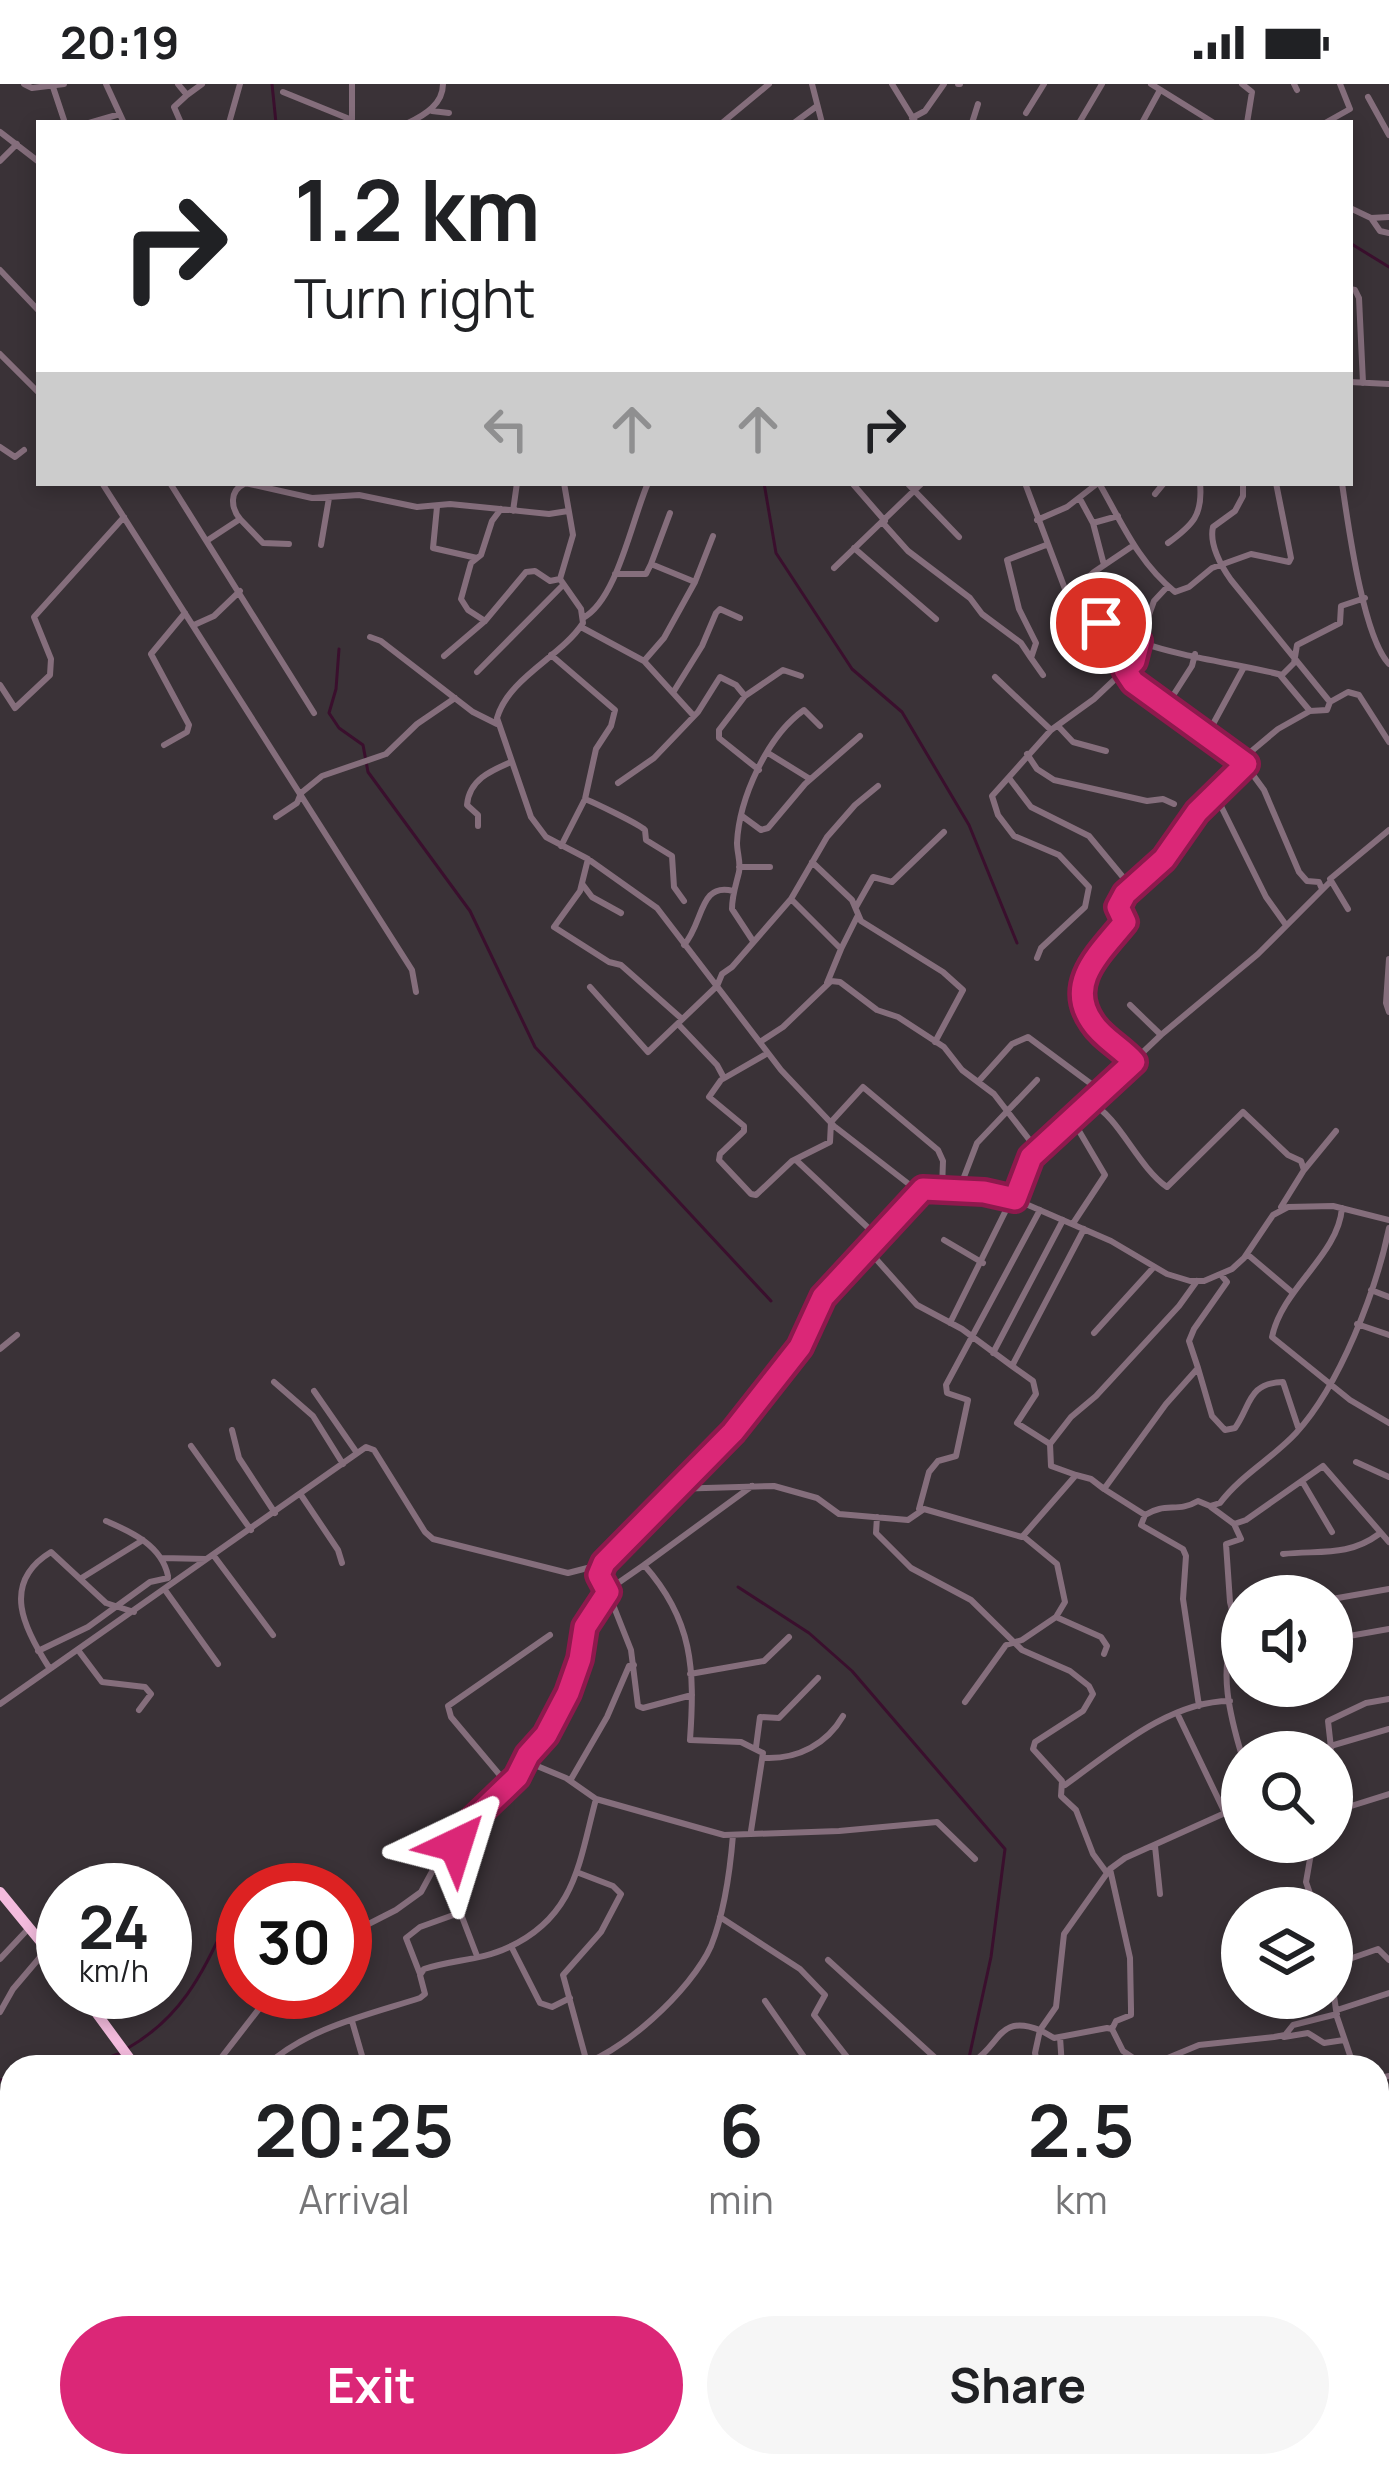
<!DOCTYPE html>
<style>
body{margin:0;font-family:Manrope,sans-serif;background:#f6f6f6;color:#202124;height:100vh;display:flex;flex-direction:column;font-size:45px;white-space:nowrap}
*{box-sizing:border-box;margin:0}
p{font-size:39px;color:#757577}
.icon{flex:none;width:66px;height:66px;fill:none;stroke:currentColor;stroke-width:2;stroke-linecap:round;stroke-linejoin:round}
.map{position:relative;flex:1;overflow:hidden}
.panel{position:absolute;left:0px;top:1971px;width:1389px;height:423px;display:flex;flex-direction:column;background:#fff;border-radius:36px 36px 0 0;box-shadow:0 6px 18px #0003}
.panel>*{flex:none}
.hud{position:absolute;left:36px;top:36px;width:1317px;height:366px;border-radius:0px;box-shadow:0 6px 18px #0003;background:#fff;color:#202124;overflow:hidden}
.tools{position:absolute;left:1221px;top:1491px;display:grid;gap:24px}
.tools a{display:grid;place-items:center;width:132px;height:132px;border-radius:50%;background:#fff;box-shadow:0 6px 18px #0003;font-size:60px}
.speed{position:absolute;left:36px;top:1779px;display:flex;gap:24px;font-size:60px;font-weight:700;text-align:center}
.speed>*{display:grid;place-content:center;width:156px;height:156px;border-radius:50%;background:#fff;box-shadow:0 6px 18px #0003;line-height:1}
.speed small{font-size:30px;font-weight:400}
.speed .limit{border:18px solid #d22;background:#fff;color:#111}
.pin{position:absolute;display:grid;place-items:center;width:102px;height:102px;color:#fff;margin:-51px;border:6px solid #fff;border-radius:50%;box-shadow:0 3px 12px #0007}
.me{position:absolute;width:132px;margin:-66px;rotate:41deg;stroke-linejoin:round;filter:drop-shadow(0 0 9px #0008)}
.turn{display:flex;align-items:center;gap:42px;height:252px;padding:0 60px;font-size:54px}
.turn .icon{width:156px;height:156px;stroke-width:2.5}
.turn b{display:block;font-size:84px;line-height:102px}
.lanes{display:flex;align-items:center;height:114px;padding:0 60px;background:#0003;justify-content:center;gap:60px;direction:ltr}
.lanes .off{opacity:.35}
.eta{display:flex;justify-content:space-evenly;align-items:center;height:204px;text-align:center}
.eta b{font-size:72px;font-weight:700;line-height:84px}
.action{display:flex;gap:24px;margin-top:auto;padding:24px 60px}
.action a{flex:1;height:138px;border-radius:72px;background:#db2777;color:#fff;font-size:48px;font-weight:700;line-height:138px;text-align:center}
.action a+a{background:#f6f6f6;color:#202124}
.status{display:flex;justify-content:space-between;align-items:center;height:84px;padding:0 60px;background:#fff;direction:ltr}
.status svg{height:33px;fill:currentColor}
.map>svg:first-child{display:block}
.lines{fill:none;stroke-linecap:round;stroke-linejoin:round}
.stream{stroke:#3a0f2d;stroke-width:3}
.minor{stroke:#856e7c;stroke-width:6}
.highway{stroke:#f3bbdd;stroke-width:10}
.route-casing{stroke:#8e194d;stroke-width:30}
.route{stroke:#db2777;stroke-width:21}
</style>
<div class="status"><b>20:19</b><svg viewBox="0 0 49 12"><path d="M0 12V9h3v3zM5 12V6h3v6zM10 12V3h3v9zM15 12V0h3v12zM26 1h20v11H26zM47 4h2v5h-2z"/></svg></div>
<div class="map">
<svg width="1389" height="2393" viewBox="0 0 1389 2393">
<rect width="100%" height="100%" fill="#3a3237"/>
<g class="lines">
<!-- stream -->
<path class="stream" d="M272,0L276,39
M1350,159L1389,183
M764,399L776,469L852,585L902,628L969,741L1017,859
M339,565L336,605L329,629L339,644L363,661L368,688L470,827L535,963L771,1217
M738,1503L809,1549L852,1587L1005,1765L991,1873L967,1983
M128,1964C187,1930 205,1882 234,1823
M83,1983L118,1970
M0,1996L12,1994
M1377,2264L1389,2267
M0,2371L12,2380
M14,2382L28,2393
M495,2393L498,2382"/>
<!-- minor -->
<path class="minor" d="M24,0L32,4L64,0
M106,0L124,39
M178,0L187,11L202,0
M352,0V35
M812,0L822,39
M892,0L916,39
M958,0H960
M1151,0L1214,39
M1242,0L1252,8L1247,39
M1294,0L1297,6
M53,3L65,39
M283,8L352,36
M1368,13L1389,51
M432,27L449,29
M1026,29L1044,0
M912,34L925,27L944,0
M89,39L120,30
M181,39L174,23L187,11
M229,39L240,0
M408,39C425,31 443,20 443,0
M696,39H711
M722,39L769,0
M794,39L817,22
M972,39L978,20
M1079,39L1102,0
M1142,39L1160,6
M1325,39L1350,25L1340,0
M0,48L39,78
M0,77L17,60
M1350,124L1371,134L1389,133
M1371,134L1380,147L1389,149
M0,186L39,227
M1350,205L1355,206L1359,214L1363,299
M0,270L39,309
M1350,298L1389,300
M0,363L15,373L24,366
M102,399L412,886L416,908
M170,399L314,629
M245,399L312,414L359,411L417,423L450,420L549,430L568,427
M564,399L573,451L560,495L581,525L583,539C561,573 509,593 497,634L531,733L546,753L588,775L657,824L781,986L834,1042L910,1101L1012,1114L1111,1157L1167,1190L1190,1197H1204L1232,1185L1244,1174L1273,1131L1288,1123L1333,1122L1389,1136
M852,399L885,437
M907,399L959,453
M1025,399L1068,513C1117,570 1214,573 1282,591L1294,579L1297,561L1340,539L1341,522L1365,514
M1099,399C1122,439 1138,478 1175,508L1189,503L1212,484L1251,470L1289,478L1291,474L1276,399
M1243,399V412L1235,427L1213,443C1209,460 1221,482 1231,496L1330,618L1327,626L1310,627
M1342,399C1348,440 1363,553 1389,580
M1155,410L1164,399
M1080,415L1093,439L1104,481
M437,423L433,464L477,474
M513,427L517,399
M240,435L263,459L289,460
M1037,436L1067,423L1098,399
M883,439L908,467L970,514L982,530L1021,559L1031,574
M1093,439L1118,432
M208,456L240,435C231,424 229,407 244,400
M1168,459C1193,441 1203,431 1200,399
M321,461L329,414
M854,464L936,535
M651,480L670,429
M834,484L922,399
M615,490H646L651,480L695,498L713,452
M1068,513L1094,488L1131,463
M583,534C617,516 632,435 648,399
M485,537L468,526L461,515L471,479L481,471L492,437L501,425
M194,541L214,532L240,507
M581,543L644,577L693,631
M370,553L381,557L473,628L497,640
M551,571L615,626L611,642L596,665L585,715L561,762
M444,572L485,537L526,488L535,487L550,497L560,495
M644,577L664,554L695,498
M1125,586C1140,617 1217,656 1245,680L1203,721L1164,775L1125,810L1118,823L1125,838C1099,870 1059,907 1098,946C1110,957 1123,965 1134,978
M477,588L563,501
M1043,591L1031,574L1036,559L1019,525L1007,476L1046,461
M995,593L1051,646
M0,601L15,624L50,591L51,575L34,533L124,433
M674,607L702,562L716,529L720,525L740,534
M1330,618L1348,608L1359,611L1389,658
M1165,624L1192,582L1195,570
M1058,642L1073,658L1106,667
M1206,653L1244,583
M164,661L187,648L189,641L151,570L185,529
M768,669L810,695
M1027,670L1037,685L1054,696L1147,717L1163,715L1174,720
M1241,676L1278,645L1310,627L1280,591
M1245,680L1264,706L1299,788L1307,797L1319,798L1321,803
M759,686L719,654V646L745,612L783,586L801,592
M1009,694L1031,723L1089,752L1132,804
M618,699L654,674L698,628L720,593L736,601L745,612
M1215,710L1266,813L1286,841
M585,715C595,719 639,740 645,746L646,756L672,772L674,803L684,817
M742,732L761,746L768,744L805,700L860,652
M276,733L297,719L301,709L322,692L386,670L417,640L455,614
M478,742V731L467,721C469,696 490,687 511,678
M588,775L580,807L554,843L609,878L621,881L682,935
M812,778L852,816L861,837L943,888L963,906L935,958
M739,783H770
M583,801L592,813L621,829
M792,816L841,865L857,833
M856,823L873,793L892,798L944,748
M1348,825L1330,795L1389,746
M753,857L732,825C732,811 736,801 739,788C741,778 737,769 737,759C739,715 767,652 804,626L820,642
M684,861C704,838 699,798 733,807
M1037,874L1041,864L1085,823L1089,803L1059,771L1014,752L998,731L992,712L1051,646L1094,615L1131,580L1154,517L1168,502
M1389,875L1386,919L1389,928
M827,899L841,865
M590,903L648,968L717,902L722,890L732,883L791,815L827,753L855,721L878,702
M678,940L717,981L724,994
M1161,951L1258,870L1330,798
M760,958L783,943L831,897L840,898L877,926L898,933L944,963L962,986L994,1010L1038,1067L1031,1073L1015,1115
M768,969L721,996L709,1013L744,1042V1047L720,1070L719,1076L751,1110L756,1111L792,1077L830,1058L831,1038L863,1003L938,1066L943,1077L942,1104
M978,998L1012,960L1028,953L1102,1008
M1091,1019C1119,1033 1138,1083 1167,1103L1243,1028L1288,1071L1301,1077L1304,1086
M1072,1035L1105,1091L1074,1138
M1039,1067L1161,951L1130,921
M796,1076L879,1154
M959,1106L977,1059L1037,996
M1281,1123L1304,1086L1336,1047
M1342,1124C1338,1172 1282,1204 1272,1253L1350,1316L1389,1339
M944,1156L983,1179
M868,1166L917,1221L962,1245L1012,1282L1084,1145
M1247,1170L1293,1209
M1371,1206L1389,1213
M950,1239L1012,1114
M1357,1240L1389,1251
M1094,1249L1153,1184
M0,1265L17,1251
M993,1269L1063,1136
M1012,1282L1033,1297L1036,1310L1017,1339L1050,1360
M1198,1284L1212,1332L1225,1346L1235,1344C1251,1321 1248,1299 1283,1298L1298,1343
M274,1298L313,1332L343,1380
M314,1307L357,1369
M232,1346L239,1374L275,1429
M191,1362L251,1446
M1356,1378L1389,1393
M1076,1391L1051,1382L1050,1360L1071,1333L1096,1312L1179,1222L1197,1197
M1302,1397L1332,1448
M672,1405L774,1402L817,1414L839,1430L908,1436L924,1425L1022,1453L1076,1391L1091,1395L1104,1405L1166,1320L1198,1284L1189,1257L1194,1245L1227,1198L1221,1191
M1104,1405L1145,1431C1165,1418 1178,1429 1198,1417L1210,1422L1220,1419C1241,1391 1273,1374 1296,1349C1340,1301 1376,1207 1389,1144
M301,1411L338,1466L342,1479
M1211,1423L1234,1440L1246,1436L1323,1382L1389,1458
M919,1425L929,1388L938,1377L956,1372L968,1316L947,1309L946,1301L1040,1126
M1145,1431L1141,1441L1183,1465L1186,1472L1183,1515L1199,1622
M877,1433L876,1449L911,1484L971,1516L1022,1566L1070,1587L1089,1602L1093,1610L1083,1627L1035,1658L1033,1665L1062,1697L1061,1712L1076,1726L1093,1770L1107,1789
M106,1437C132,1448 162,1462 168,1492
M1234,1440L1241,1455L1226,1460L1230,1518L1238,1550C1215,1578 1232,1639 1242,1672
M1023,1452L1057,1480L1065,1518L1056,1533
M1283,1470C1319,1466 1348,1473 1379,1450
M214,1472L273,1551
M162,1474L206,1475
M644,1481L752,1402
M80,1495L143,1456
M165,1506L218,1580
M608,1506L644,1481C693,1536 695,1585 690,1656L741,1658L763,1669L751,1747
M608,1508L631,1566L638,1622L643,1624L692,1611
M1332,1515L1389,1505
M1332,1555L1389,1545
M78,1566L102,1598L145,1603L151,1610L139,1626
M38,1567L88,1543L150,1498L168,1494
M50,1585C24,1545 0,1499 51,1468L106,1519L134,1528
M690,1590L764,1577L789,1553
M965,1618L1006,1561L1022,1556L1056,1533L1101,1553L1107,1562L1104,1570
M0,1620L366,1363L374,1366L425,1448L433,1455L568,1489L603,1480
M1178,1631L1225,1729
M756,1663L760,1633L779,1634L818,1594
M1331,1664L1328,1637L1366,1619L1389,1615
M1304,1668H1305
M1310,1668L1389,1645
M766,1674C798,1675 827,1660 843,1632
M570,1697L607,1633L629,1582L634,1581
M1065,1701C1113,1667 1169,1617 1230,1617
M509,1702L451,1633L448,1622L550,1551
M596,1715L724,1751L839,1747L937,1738L975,1775
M1332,1728L1389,1710
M1313,1758L1306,1798L1315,1824
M1155,1762L1160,1810
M437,1783L454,1812L477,1872
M1110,1785L1130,1874L1131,1925V1931L1116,1937L1112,1945
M579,1789L613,1802L621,1810L601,1848L563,1891L587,1979
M165,1823L166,1822
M720,1833L800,1885L825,1911L814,1931L855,1983
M345,1852L396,1826L421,1808L434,1784L456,1761L469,1739L513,1698L525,1677
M511,1862L540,1919L552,1923L570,1914
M0,1875L29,1844
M828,1876L942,1980
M1332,1881L1378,1865L1389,1876
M420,1890L406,1854L420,1843L459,1829
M1332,1898L1337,1933L1354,1983
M765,1917L811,1983
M1337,1926L1389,1909
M0,1928L13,1905L47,1865
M352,1937L363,1975L357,1983
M1060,1953L1062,1983
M1284,1953L1308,1949L1324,1959L1344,1956
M214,1983L272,1908
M265,1983C306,1944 368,1931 420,1914L425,1910L420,1891L424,1885C450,1876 482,1876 507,1864C576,1833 579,1778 596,1715L566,1694L525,1677L546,1651L565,1615L580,1575L585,1543L608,1508L599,1491L601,1483L672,1405L733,1348L800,1263L823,1213L922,1106
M572,1983C619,1974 692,1905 711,1862C725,1827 730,1788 733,1751
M934,1983C946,1979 964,1983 974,1977C1001,1960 998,1930 1040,1946L1056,1923L1064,1850L1110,1785L1125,1774L1225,1729L1235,1683L1242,1677
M1038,1983L1035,1969L1040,1946L1054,1954L1107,1944L1112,1945L1123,1967L1145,1982
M1146,1983L1199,1961L1274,1953L1285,1951L1293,1941L1337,1930
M1377,1995L1389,1992
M1377,2072L1389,2065
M1377,2161L1389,2170
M1377,2333L1389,2314
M1377,2343L1389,2356
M524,2382L526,2393
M571,2382L572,2393
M631,2382L634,2393
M727,2382L729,2393
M1180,2382L1182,2393
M399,2393L402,2382
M927,2393L932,2382
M995,2393L1003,2382
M1319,2393V2382
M1372,2393L1376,2382"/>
<!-- highway -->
<path class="highway" d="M0,1808L63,1885
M81,1908L136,1983
M227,2393L228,2382"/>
</g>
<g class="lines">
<defs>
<path id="route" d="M456,1761L469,1739L517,1693L528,1671L546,1651L568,1609L580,1575L585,1543L608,1508L599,1491L604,1479L733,1348L800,1263L823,1213L923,1105L984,1108L1015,1115L1031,1073L1134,978C1122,964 1102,954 1092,938C1065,899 1100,869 1125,838L1118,823L1125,810L1164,775L1197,728L1246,680L1133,598L1125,586L1134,577L1139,557L1101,539"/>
</defs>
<!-- route casing -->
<use href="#route" class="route-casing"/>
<!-- route -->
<use href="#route" class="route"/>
</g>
</svg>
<div class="tools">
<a><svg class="icon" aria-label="sound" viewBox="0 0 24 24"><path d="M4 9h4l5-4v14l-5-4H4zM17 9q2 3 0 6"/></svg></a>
<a><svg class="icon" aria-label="search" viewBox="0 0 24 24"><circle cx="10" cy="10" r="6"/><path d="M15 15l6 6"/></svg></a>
<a><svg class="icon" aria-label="layers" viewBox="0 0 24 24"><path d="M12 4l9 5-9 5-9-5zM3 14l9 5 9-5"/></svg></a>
</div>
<div class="speed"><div>24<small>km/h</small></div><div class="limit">30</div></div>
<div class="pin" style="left:1101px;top:539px;background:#d93025"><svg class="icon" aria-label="arrive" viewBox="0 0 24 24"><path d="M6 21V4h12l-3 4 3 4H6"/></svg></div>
<svg class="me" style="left:456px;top:1761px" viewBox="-20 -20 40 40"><path d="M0-17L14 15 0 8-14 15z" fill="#db2777" stroke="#fff" stroke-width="4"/></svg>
<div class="hud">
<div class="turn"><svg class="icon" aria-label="right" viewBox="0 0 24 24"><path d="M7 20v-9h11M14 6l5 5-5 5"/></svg><div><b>1.2 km</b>Turn right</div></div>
<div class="lanes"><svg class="icon off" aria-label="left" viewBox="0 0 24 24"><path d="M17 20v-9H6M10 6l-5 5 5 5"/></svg><svg class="icon off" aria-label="ahead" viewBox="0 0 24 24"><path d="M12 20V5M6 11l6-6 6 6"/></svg><svg class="icon off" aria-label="ahead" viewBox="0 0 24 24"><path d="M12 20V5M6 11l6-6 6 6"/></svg><svg class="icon" aria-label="right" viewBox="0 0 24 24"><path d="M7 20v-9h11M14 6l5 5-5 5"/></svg></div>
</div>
<section class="panel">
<div class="eta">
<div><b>20:25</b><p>Arrival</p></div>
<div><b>6</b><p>min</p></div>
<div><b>2.5</b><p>km</p></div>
</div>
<div class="action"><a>Exit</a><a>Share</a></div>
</section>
</div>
